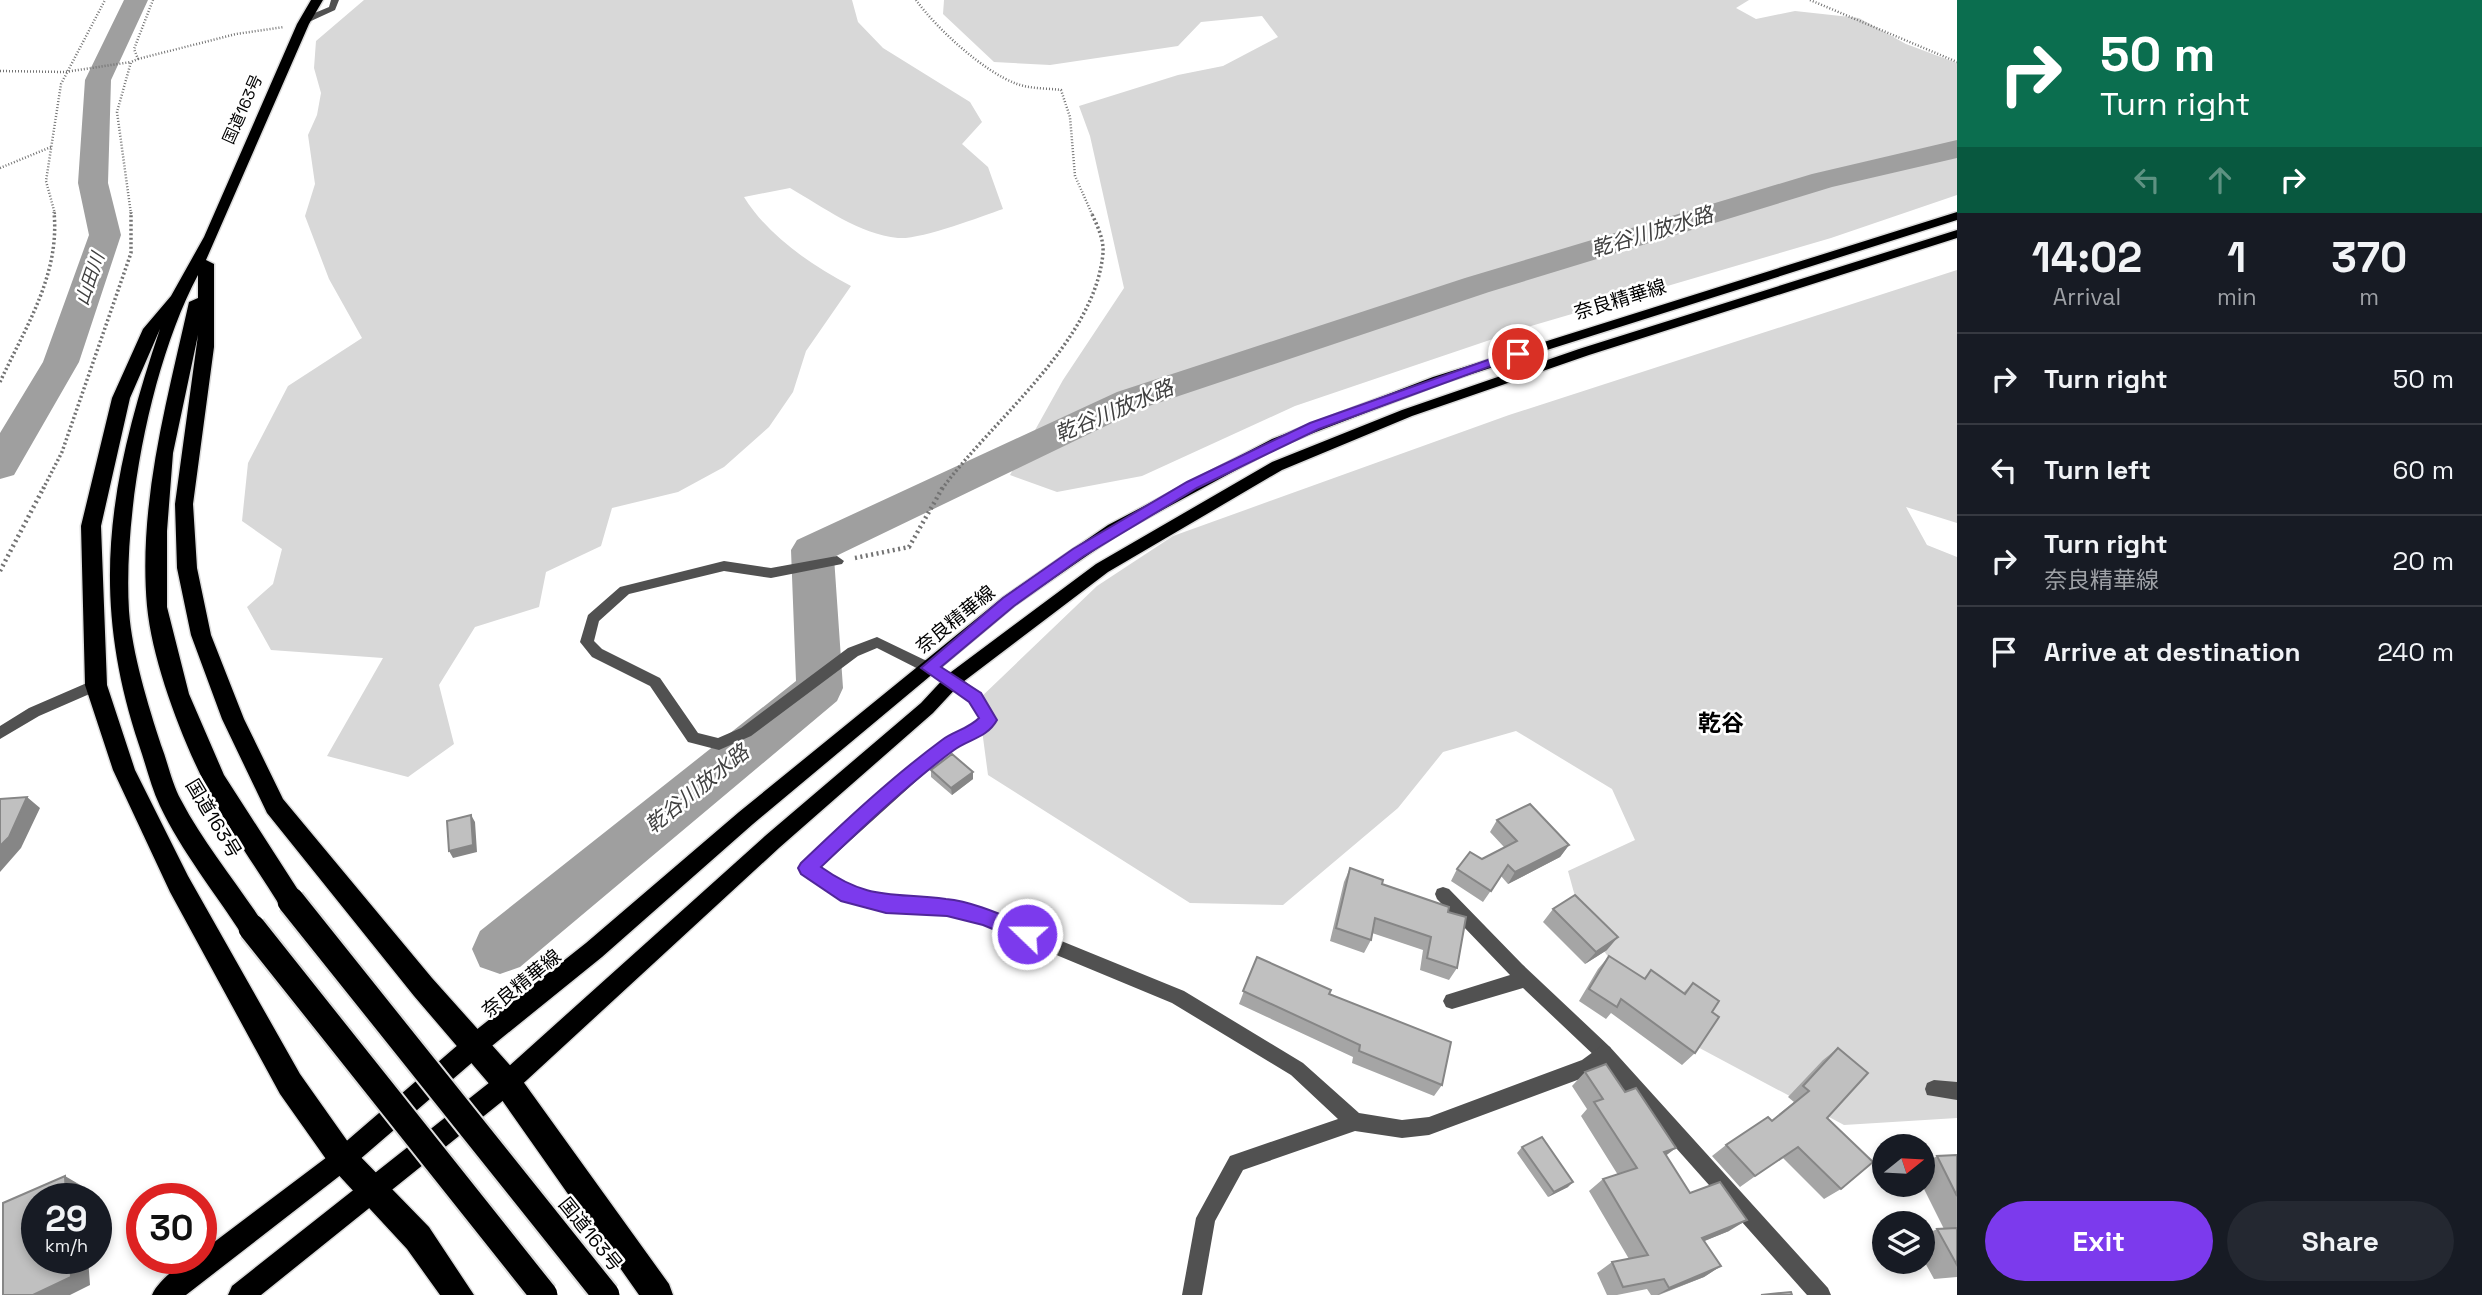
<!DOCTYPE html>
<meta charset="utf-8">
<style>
body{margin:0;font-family:"Space Grotesk","Noto Sans JP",sans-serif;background:#242831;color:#f1f3f6;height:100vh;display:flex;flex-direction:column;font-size:26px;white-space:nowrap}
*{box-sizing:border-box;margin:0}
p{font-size:23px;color:#9ea1a6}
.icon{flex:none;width:38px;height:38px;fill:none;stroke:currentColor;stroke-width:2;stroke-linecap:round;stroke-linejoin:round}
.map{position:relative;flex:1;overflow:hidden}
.panel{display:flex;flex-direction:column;background:#171b24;width:525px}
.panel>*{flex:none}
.banner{background:#0b6e4f;color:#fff;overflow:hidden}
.needle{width:46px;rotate:72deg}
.buttons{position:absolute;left:1872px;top:1134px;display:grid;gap:14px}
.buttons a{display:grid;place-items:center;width:63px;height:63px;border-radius:50%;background:#171b24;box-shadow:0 4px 10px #0003;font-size:35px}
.speed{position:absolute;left:21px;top:1183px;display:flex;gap:14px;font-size:35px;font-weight:700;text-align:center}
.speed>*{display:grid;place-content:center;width:91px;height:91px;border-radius:50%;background:#171b24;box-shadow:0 4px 10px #0003;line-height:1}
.speed small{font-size:18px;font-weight:400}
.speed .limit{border:10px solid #d22;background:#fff;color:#111}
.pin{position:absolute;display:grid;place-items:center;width:60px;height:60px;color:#fff;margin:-30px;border:4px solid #fff;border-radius:50%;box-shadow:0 2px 7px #0007}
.me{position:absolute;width:77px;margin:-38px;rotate:292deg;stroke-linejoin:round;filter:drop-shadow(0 0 5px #0008)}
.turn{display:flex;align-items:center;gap:24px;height:147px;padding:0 28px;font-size:32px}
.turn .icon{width:91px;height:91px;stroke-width:2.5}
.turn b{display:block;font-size:49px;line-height:60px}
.lanes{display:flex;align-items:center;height:66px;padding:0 28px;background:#0003;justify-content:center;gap:35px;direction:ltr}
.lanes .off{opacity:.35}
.eta{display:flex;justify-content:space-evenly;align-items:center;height:119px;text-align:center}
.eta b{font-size:42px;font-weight:600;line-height:49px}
.primary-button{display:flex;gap:14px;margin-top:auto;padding:14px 28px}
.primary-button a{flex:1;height:80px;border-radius:42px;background:#7c3aed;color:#fff;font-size:28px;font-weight:600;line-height:80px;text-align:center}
.primary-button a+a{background:#242831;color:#f1f3f6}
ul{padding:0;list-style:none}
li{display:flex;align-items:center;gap:21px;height:91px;padding:0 28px;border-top:2px solid #363941}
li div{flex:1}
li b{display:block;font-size:26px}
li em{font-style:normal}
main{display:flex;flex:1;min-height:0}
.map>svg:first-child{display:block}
.green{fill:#d8d8d8}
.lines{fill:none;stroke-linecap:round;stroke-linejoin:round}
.river{fill:#9f9f9f;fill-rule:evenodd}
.primary-casing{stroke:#dbdbdb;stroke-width:3}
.highway-casing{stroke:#dbdbdb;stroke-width:3}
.path-far2{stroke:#737373;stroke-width:2.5;stroke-dasharray:1 2;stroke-linecap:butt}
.path-far1{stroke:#737373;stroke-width:3.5;stroke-dasharray:2 2.5;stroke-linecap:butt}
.path{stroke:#737373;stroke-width:4.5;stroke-dasharray:2 3.5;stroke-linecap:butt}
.lane{fill:#515151;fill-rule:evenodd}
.street{fill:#515151;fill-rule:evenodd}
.primary{fill:#000;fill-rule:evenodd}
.highway{fill:#000;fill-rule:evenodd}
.highway-bridge-casing{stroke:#dbdbdb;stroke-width:31;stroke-linecap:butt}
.highway-bridge{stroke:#000;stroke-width:27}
.wall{fill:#a5a5a5}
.shaded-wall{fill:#868686}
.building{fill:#c0c0c0;stroke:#868686;stroke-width:2}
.route{fill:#7c3aed;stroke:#51269a;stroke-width:2}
.labels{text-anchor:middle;stroke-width:5;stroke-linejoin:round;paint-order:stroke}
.far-street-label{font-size:16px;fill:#000;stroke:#fff}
.far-water-label{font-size:18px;font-style:italic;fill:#404040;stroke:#fff}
.street-label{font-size:19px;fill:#000;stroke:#fff}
.water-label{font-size:21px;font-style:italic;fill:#404040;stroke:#fff}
.quarter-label{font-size:23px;font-weight:bold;fill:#000;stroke:#fff}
</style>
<main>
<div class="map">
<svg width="1957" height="1295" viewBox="0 0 1957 1295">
<rect width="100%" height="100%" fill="#fff"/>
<!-- green -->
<path class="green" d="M364,0H852L858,22L883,48L970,102L982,122L962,144L988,167L1003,209C980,217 920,240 898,238C859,234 823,207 790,188L744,197C769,237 810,264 851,286L806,351L793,392L769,427L724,467L678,492L612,508L601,546L546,572L539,607L475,627L439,685L454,744L408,777L327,756L383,658L271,650L247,607L273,584L282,549L242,521L248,463L288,386L362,338L329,279L305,216L315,184L308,135L317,115L321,93L314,68L316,41Z
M944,0H1749L1736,8L1756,19L1795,11L1859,18L1906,44L1957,63V195L1831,238L1531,326L1295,406L1142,476L1057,492L1010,475L1063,380L1124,288L1090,136L1079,106L1178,75L1223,66L1278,37L1262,16L1201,22L1178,46L1050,65L994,62L943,14Z
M1957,270V523L1906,507L1927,545L1957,557V1118L1844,1125L1662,1028L1582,922L1568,871L1635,840L1612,789L1516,731L1443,752L1398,808L1283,905L1190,903L988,775L978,700L1097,586L1173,536L1509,415Z"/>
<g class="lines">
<!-- river -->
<path class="river" d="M124,0H148L111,80L108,183L121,235L79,362L14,475L0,479V433L43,362L89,235L78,183L85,80Z
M1957,140V158L1832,187L1489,292L1143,408L834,557L843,688L837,701L520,967L500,974L480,967L472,949L480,931L796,681L791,550L797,540L1117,392L1465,278L1812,174Z"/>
<defs>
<path id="primary" d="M1957,212V220L1443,383L1282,445L1120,533L1014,606L753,824L602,957L482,1054L351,1167L186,1295H152C158,1280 185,1258 201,1258V1252L335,1151L466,1038L586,943L739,812L1002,598L1108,525L1272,439L1433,377Z
M1957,230V238L1589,355L1412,416L1282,470L1108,572L959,685L933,713L779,848L515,1091L261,1295H228L232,1286L499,1075L765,836L921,703L947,675L1096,564L1272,462L1402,410L1579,349Z"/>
<path id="highway" d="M311,0H323L309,24L206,260L214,264V347L193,504L197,568L211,635L244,719L283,799L432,978L517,1073L669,1284L673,1295H639L497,1093L414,996L267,813L222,719L191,635L177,568L175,504L198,335L173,453L167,531V607L189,694L224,775L300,893L303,901L300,909L291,912L282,909C256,867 226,826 204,782C180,734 152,660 147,606C138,503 167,401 189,302L198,298V275C151,363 123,511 129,611C132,653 148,705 161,745C168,763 172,784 181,800C203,842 235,881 261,920L265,928L261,936L252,939L243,936C217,896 180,849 160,806C151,787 146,765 139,745C88,592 110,478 160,329L130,398L101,526L107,685L135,770L188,876L300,1074L353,1149L429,1227L474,1295H440L407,1249L333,1169L280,1094L170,892L113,770L85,685L81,526L112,398L143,329L171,296L204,237L297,24Z"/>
</defs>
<!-- primary casing -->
<use href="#primary" class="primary-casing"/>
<!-- highway casing -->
<use href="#highway" class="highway-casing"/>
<!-- path-far2 -->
<path class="path-far2" d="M916,0C937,29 984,72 1017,84C1031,89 1047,88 1061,90L1070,117L1075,176L1092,214
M1810,0L1957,62
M138,59L236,34L284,27
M0,71L65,72L131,62
M0,168L51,147
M55,214L46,181L61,84L105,0
M131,214L117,112L131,62L138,59L134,49L153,0"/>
<!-- path-far1 -->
<path class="path-far1" d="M0,382C26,326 60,275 54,212
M43,489L62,452L131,253V212
M942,489C991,421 1095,342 1103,253C1104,239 1097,225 1091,212"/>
<!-- path -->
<path class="path" d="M855,558L909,547L943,487
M0,571L44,487"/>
<!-- lane -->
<path class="lane" d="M1443,887L1449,889L1522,964L1610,1047L1613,1053L1610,1059L1604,1062L1598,1059L1523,988L1452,1009L1446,1007L1443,1001L1446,995L1510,975L1437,899L1435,894L1437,889Z"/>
<!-- street -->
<path class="street" d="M331,0H339L335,10L311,21H305V17L329,7Z
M837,556L844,561L842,564L771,578L724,571L629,594L599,621L594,641L602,649L660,678L698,733L718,738L741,728L848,648L877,637L958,676L980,693L995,720L993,724L958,746L934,765L820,868L846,887L886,898L947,900L990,912L1184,991L1303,1063L1359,1113L1402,1120L1429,1117L1582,1060L1604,1044L1610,1047L1828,1288L1831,1295H1807L1603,1066L1588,1076L1429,1135L1402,1138L1355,1131L1243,1170L1215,1221L1202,1295H1182L1196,1218L1230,1156L1338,1119L1291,1075L1172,1003L982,924L947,914L886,912L841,900L802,873L800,868L802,863L923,756L947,738L980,719L970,701L948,684L877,648L858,656L751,736L719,750L688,742L650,686L592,657L580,642L588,615L620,587L724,561L771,568Z
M96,679L101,681L103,685L101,689L39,716L0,739V726L29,708Z
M1934,1080L1957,1082V1100L1927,1095L1925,1089L1927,1083Z"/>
<!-- primary -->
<use href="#primary" class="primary"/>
<!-- highway -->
<use href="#highway" class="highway"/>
<defs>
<path id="highway-bridge" d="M291,901L606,1295
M252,928L544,1295"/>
</defs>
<!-- highway-bridge casing -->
<use href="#highway-bridge" class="highway-bridge-casing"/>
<!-- highway-bridge -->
<use href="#highway-bridge" class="highway-bridge"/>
</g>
<!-- wall -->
<path class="wall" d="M931,770L973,772V779L952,795L931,777Z
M1497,820L1569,845L1560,857L1508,884L1501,876L1483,902L1451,881L1457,869L1482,859L1504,847L1490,832Z
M1350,868L1382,884L1448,912L1457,968L1449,980L1420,970L1423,950L1372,933L1371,940L1364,953L1330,941L1344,882Z
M1553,909L1607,950L1585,964L1543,922Z
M1609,956L1644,978L1651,970L1683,993L1693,983L1712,1012L1695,1053L1682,1065L1611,1013L1606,1019L1579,1001L1598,969Z
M1257,957L1329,994L1442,1085L1434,1096L1352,1063L1353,1057L1239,1004Z
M1838,1048L1827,1118L1841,1189L1824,1199L1782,1157L1740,1187L1712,1156L1726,1145L1772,1120L1794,1102L1788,1097L1823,1060Z
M1585,1072L1666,1155L1690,1193L1729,1231L1704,1241L1721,1266L1704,1277L1659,1295H1651L1647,1289L1617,1295H1607L1597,1273L1612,1262L1629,1259L1589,1191L1603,1179L1618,1175L1581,1116L1587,1109L1572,1086Z
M1522,1147L1568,1187L1548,1197L1517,1153Z
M1957,1155V1277L1934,1279L1923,1259V1236L1937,1229H1944L1922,1185H1923V1164L1937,1156Z"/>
<!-- shaded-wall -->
<path class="shaded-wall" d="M973,772V779L952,795L951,788Z
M27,797L40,808L21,848L0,872V846Z
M471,815L475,822L477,852L453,858L449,851Z
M1569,845L1560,857L1508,884L1515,872Z
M1618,937L1607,950L1585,964L1596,952Z
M1676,1148L1660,1160L1664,1152Z
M65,1176L82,1186L83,1199H66Z
M1573,1182L1568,1187L1548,1197L1554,1192Z
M1747,1220L1729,1231L1685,1249L1702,1238Z
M70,1258H88L90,1285L70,1295H33Z
M1721,1266L1704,1277L1657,1295L1669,1288Z"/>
<!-- building -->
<path class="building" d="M952,754L973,772L951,788L931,770Z
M27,797L9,837L0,846V799Z
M1530,804L1569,845L1515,872L1508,865L1491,891L1457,869L1470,852L1482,859L1517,841L1497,820Z
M471,815L473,845L449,851L447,821Z
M1350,868L1383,880L1382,884L1449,907L1448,912L1466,917L1457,968L1427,958L1431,937L1375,918L1371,940L1336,928Z
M1575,895L1618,937L1596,952L1553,909Z
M1609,956L1645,979L1651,970L1685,994L1693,983L1719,1001L1712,1012L1719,1017L1695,1053L1621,999L1617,1007L1589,989Z
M1257,957L1331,990L1329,994L1451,1042L1442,1085L1359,1051L1360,1045L1243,991Z
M1838,1048L1868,1073L1827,1118L1873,1162L1841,1189L1798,1147L1755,1176L1726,1145L1768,1117L1772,1121L1809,1091L1803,1086Z
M1606,1064L1625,1092L1636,1088L1676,1148L1664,1152L1690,1193L1720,1182L1747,1220L1702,1238L1721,1266L1669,1288L1664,1279L1623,1287L1612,1262L1648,1255L1603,1179L1637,1168L1594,1102L1603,1099L1585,1072Z
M1542,1137L1573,1182L1554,1192L1522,1147Z
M1957,1155V1196L1937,1156Z
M65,1176L66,1199H37V1258H70L71,1277L33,1295H3V1203Z
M1957,1228V1265L1937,1229Z
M1791,1292L1792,1295H1761Z"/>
<!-- route -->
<path class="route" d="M1513,351L1524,354L1319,429L1197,488L1084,556L1014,606L941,667L981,693L997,720C987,738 969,739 954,750C907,785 863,827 821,867C869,901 892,892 946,899C976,902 1006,917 1034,928L1037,934L1034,940L1027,943L983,925L947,916L886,913L841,901L801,874L798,868L801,863C846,820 892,777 942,740C954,731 968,729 979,718L969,702L921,668L1003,598L1073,549L1187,482L1310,423Z"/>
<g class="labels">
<!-- far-street labels -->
<g class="far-street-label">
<text transform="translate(242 109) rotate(-66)" y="6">国道163号</text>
</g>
<!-- far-water labels -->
<g class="far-water-label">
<text transform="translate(90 279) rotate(-71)" y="6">山田川</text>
</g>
<!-- street labels -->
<g class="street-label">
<text transform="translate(1620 299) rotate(-17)" y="7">奈良精華線</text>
<text transform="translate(955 619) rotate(-39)" y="7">奈良精華線</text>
<text transform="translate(214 818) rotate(59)" y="7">国道163号</text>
<text transform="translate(521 983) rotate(-39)" y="7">奈良精華線</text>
<text transform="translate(591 1234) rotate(51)" y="7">国道163号</text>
</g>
<!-- water labels -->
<g class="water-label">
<text transform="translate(1652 232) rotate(-17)" y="7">乾谷川放水路</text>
<text transform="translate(1114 411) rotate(-23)" y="7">乾谷川放水路</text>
<text transform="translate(697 789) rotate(-39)" y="7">乾谷川放水路</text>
</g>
<!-- quarter labels -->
<g class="quarter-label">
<text x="1721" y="731">乾谷</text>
</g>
</g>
</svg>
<div class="buttons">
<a><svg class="needle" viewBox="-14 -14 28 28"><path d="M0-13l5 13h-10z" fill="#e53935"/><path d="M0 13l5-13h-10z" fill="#9ea1a6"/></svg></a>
<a><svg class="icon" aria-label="layers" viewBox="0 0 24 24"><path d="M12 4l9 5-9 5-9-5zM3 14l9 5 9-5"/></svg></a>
</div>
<div class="speed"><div>29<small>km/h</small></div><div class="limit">30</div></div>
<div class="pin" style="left:1518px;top:354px;background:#d93025"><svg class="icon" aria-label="arrive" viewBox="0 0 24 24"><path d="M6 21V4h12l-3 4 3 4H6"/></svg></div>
<svg class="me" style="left:1027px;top:934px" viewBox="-20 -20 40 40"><circle r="17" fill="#7c3aed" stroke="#fff" stroke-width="3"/><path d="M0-11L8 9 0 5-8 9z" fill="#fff"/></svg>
</div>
<section class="panel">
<div class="banner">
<div class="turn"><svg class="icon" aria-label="right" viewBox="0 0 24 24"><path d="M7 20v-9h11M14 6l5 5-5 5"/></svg><div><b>50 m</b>Turn right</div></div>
<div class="lanes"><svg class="icon off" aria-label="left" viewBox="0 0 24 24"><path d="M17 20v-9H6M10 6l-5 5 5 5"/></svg><svg class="icon off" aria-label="ahead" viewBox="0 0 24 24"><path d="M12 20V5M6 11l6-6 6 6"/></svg><svg class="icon" aria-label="right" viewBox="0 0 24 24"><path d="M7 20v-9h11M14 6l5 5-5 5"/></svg></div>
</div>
<div class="eta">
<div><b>14:02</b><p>Arrival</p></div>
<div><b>1</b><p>min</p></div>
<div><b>370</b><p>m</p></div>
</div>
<ul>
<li><svg class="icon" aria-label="right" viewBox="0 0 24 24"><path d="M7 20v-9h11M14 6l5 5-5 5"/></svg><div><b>Turn right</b></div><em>50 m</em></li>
<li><svg class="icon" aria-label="left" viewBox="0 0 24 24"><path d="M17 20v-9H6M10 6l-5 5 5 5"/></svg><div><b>Turn left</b></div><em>60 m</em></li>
<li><svg class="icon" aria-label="right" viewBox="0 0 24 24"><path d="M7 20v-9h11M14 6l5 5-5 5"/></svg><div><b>Turn right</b><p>奈良精華線</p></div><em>20 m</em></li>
<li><svg class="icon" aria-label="arrive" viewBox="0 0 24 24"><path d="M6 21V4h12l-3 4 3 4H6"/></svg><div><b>Arrive at destination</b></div><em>240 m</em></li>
</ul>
<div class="primary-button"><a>Exit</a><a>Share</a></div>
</section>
</main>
